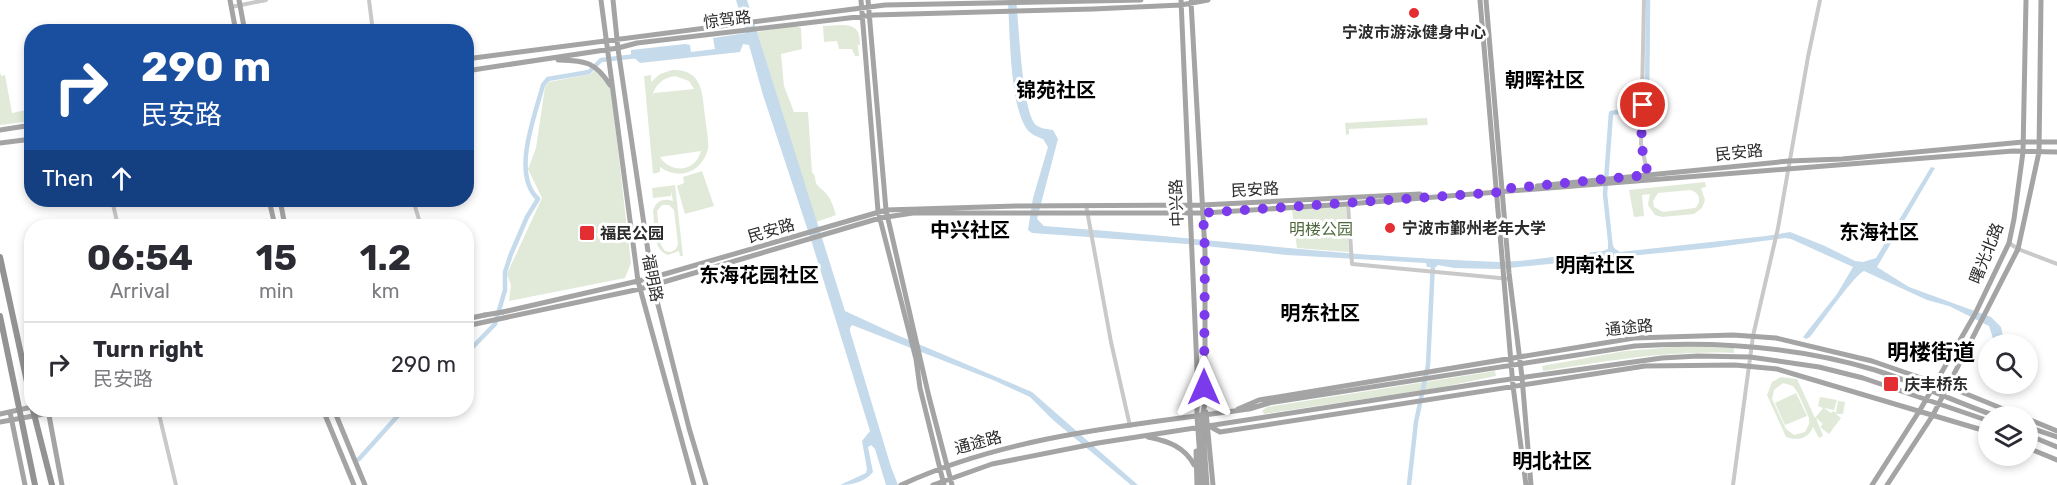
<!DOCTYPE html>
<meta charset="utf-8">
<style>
body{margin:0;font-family:Rubik,"Noto Sans SC",sans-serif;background:#f7f7f7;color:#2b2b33;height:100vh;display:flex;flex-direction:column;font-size:22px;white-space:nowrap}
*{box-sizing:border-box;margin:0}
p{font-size:20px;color:#7c7c81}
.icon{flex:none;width:33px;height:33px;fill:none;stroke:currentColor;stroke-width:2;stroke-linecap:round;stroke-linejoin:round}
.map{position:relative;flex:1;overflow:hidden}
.sheet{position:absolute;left:24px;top:219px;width:450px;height:198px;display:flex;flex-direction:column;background:#fff;border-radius:24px;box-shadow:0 3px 9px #0003}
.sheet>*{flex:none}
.hud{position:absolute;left:24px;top:24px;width:450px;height:183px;border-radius:24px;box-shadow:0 3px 9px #0003;background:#1a4fa0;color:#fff;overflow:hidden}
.fabs{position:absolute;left:1978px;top:334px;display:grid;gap:12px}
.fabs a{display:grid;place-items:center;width:60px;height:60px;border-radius:50%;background:#fff;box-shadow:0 3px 9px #0003;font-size:30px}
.pin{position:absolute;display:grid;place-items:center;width:51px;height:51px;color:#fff;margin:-26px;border:3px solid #fff;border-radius:50%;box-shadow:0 2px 6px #0007}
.me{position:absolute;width:66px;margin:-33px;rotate:0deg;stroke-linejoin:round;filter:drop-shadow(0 0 4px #0008)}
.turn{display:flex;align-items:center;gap:21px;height:126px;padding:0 18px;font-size:27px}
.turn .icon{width:78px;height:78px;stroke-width:2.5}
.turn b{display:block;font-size:42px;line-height:51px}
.then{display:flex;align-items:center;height:57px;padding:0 18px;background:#0003;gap:12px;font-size:22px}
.eta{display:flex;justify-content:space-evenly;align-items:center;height:102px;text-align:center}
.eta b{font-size:36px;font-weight:700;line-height:42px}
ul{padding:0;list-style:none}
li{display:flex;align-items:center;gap:18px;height:84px;padding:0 18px;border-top:2px solid #e1e1e2}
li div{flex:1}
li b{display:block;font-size:22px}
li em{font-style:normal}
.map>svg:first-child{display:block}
.green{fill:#e1ead9;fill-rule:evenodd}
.water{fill:#c5daea}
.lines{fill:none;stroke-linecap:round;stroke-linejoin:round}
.canal{stroke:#c5daea;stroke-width:4.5}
.minor{stroke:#c9c9c9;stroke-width:4}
.major{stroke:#a4a4a4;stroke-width:5}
.highway{stroke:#939393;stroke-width:6}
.major-bridge{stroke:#a4a4a4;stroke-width:5}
.route{stroke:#7c3aed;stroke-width:10;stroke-dasharray:0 18}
.poi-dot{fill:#e32e33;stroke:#fff;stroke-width:2}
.labels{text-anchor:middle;stroke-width:6;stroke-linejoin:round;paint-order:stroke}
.street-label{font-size:16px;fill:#2c2c2c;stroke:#fff}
.poi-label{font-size:16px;font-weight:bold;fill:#2c2c2c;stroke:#fff;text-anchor:start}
.park-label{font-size:16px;fill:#4d673a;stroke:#fff}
.quarter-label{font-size:20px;font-weight:bold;fill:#000;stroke:#fff}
.district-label{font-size:22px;font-weight:bold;fill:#000;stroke:#fff}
</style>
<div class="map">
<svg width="2057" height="485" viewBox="0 0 2057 485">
<rect width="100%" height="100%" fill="#fff"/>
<!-- green -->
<path class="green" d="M843,25C857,26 860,31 860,45H858L859,56H855L852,49H839L837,41L824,42L823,26Z
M796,26L801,28L802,49L781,54L784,86L794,112H808L812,172L815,176C815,188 822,187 828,196C832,201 834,209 836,215L816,222L757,32Z
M597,68L611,89L631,263L625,278L509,301L511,285L507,274L542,198L528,169L536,148L545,87L549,82L591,74Z
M672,70C703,69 702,93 705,116C706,127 709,139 708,149C702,172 679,181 660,167V172L653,174L644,76L651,75V82L660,74ZM675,76L689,81L696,92L694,89L654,93L652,97C655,84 663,78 675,76ZM701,151C696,172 671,174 660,157Z
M0,72L1,76L5,75L12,113L31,109V121L0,125Z
M1427,118L1428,125L1349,129V134L1346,135L1345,123Z
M702,171L714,206L685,214L677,186L684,183L683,177Z
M1705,182L1706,187L1701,188L1705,200L1702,208L1694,214L1662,217L1655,215L1648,205L1650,194L1642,195L1644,216L1634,217L1629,190ZM1690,190C1700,192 1702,202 1695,208L1663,212L1654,207L1653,201L1658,193Z
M675,185L683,256H680L679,251L668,255C652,250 655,226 653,211C656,200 664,198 673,201L671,191V196L653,198L652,188ZM662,205H669L674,210L678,244L676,249L671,252L665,251L661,245L657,211Z
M1346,206L1349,252L1297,248L1292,210Z
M1689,346L1734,348V353C1670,350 1606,361 1543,371L1542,366L1625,351Z
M1495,371L1496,376L1437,388L1264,414L1262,411L1267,407Z
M1781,377L1797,379L1815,418L1823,408L1818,406L1820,397L1837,400L1834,410L1824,408L1831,413L1833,411L1836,413L1838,401L1845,402L1843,414H1836L1841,418L1829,434L1820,427L1823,424L1816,418L1823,436L1819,438L1813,427C1808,439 1798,441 1786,437L1767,395L1772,382ZM1783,383L1793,386L1798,393L1809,418V424L1805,432L1794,435L1786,429L1772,399L1774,390Z
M1796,393L1807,416L1785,425L1775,403Z"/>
<!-- water -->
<path class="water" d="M736,0H747L845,311L897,335L1032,392L1138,485H1131L1053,420L1030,397L993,380L852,325L850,328V331L891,467L898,485H886L875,449L871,445L868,447L873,472C865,482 852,485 840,485L866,473L867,469L862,441L870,431L812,243L763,95L749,45L743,44L740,52L640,63L631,55V50L685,44L690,45L691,52L715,49L713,38L746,33Z
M1016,0C1019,23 1022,112 1036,125C1041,129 1047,129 1053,130L1058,139L1037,219L1044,226C1195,237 1347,257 1499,262L1519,261L1603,251L1608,249V244L1612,243L1614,248L1620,252L1766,236L1790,232L1825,246L1855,261L1863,262L1876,258L1931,167L1935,168L1877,267L1909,287L1991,317L2001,327L2005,345H1995L1989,326L1949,306L1927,300L1864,271C1855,274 1819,326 1810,337L1806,339L1803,337L1837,294L1853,267L1791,239L1785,238L1710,248L1499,269L1454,268L1438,265L1436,267H1427L1426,263L1287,255L1187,244L1032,233L1028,230L1033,198L1048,147L1043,139C1036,136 1029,134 1025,126C1010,101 1010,34 1008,2Z"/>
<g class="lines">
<!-- canal -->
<path class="canal" d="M1611,249L1605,194L1611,113L1644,108L1647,105L1648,0
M466,354L495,324L505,290V272L511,254L527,217L538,199C511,174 535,116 543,85L548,79L589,72L601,60L637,56
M359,459L403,410
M1409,485L1416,422L1428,365L1433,263"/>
<!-- minor -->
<path class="minor" d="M369,0L373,32
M1644,0L1641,144L1648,175
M231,7L266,0
M112,200L118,226
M413,200L421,226
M1348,204L1352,264L1510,279
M1086,205L1111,342L1130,426
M2009,243L2018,249L2057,264
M158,410L176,485
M1733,485L1753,336L1778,228L1808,57L1820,0"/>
<!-- major -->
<path class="major" d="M230,0L236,32
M239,0L245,32
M601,0L638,281L694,485
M613,0L618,49L653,285L689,428L706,485
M861,0L878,211L916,359L920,388L944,485
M868,0L886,210L929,397L952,485
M1181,0L1197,369V417L1202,485
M1480,0L1513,386L1526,485
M1486,0L1509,273L1522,377L1531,485
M1191,2L1205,251V404L1202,416L1207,485
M466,59L885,5L1141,0
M558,60C585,61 595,61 610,85
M466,71L618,48L637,43L874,15L1093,9L1181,5L1208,0
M0,130L32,125
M0,143L32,139
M1537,186L1789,161L1842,159L2023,142H2057
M269,200L275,226
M280,200L285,226
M503,312L651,278L886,210L1016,206L1202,205L1420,194
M466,319L485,315
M466,326L640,289L880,218L913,213H1204L1348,204L2013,151L2057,152
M1238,409L1259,400L1634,338L1733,335L1776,338L1872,361L1959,391L2023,417
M48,410L62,485
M323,410L354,485
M334,410L365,485
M10,412L25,485
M1206,412L1213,485
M0,414L32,407
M2028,419L2057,431
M0,422L66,410
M1211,427L1220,432L1645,366L1735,365L1777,369L1989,432
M2028,427L2057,437
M2028,435L2057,447
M1148,437C1168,441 1185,447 1194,465
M2028,448L2057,460
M1196,451L1197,485
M901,485C1009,435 1132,425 1249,409L1269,403L1635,346C1717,341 1796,346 1875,370C1917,383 1957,403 1999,417
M933,485L992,464L1098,443L1497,381L1662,358L1698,356L1750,357L1819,367L1863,378L1989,421
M1872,485L1920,410L1975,314L2009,243L2014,219L2023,152L2026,0
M1887,485L1933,415L2018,249L2039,152L2041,0"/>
<!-- highway -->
<path class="highway" d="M0,257L32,405
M0,316L35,485
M33,410L52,485"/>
<!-- major-bridge -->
<path class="major-bridge" d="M485,315L503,312"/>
</g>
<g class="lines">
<!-- route -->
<path class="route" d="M1204,387L1205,251L1203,213L1502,192V189L1648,175L1641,144L1643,105"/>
</g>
<!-- markers -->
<g class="poi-dot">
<circle cx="1414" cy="13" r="6"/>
<circle cx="1390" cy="228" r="6"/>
<rect x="579" y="225" width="16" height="16" rx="3"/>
<rect x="1883" y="376" width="16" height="16" rx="3"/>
</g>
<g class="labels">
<!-- street labels -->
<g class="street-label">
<text transform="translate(727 19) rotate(-7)" y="6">惊驾路</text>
<text transform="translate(1739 152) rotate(-6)" y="6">民安路</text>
<text transform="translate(1255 189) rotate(-3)" y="6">民安路</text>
<text transform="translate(1176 203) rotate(-92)" y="6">中兴路</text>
<text transform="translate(771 230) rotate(-16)" y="6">民安路</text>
<text transform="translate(1986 253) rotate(-68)" y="6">曙光北路</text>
<text transform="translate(653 278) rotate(79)" y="6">福明路</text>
<text transform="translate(1629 327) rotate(-6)" y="6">通途路</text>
<text transform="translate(978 442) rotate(-15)" y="6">通途路</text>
</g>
<!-- poi labels -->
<g class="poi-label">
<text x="1414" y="38" text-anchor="middle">宁波市游泳健身中心</text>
<text x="1402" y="234">宁波市鄞州老年大学</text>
<text x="600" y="239">福民公园</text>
<text x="1904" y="390">庆丰桥东</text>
</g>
<!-- park labels -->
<g class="park-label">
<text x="1321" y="235">明楼公园</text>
</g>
<!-- quarter labels -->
<g class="quarter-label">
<text x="1545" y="87">朝晖社区</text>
<text x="1056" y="97">锦苑社区</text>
<text x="970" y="237">中兴社区</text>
<text x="1879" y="239">东海社区</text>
<text x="1595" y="272">明南社区</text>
<text x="759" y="282">东海花园社区</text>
<text x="1320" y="320">明东社区</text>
<text x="1552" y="468">明北社区</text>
</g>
<!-- district labels -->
<g class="district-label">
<text x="1931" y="360">明楼街道</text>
</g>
</g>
</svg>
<div class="fabs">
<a><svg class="icon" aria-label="search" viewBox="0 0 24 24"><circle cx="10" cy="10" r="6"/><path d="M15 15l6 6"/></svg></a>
<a><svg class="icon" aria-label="layers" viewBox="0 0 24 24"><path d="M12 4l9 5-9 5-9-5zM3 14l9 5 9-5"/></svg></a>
</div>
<div class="pin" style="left:1643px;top:105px;background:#d93025"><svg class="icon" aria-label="arrive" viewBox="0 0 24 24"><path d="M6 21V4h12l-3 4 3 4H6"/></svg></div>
<svg class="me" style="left:1204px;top:387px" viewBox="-20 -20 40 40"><path d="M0-17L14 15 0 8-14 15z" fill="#7c3aed" stroke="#fff" stroke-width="4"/></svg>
<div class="hud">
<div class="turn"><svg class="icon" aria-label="right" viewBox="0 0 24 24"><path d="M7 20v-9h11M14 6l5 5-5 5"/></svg><div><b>290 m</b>民安路</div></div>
<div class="then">Then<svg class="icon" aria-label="ahead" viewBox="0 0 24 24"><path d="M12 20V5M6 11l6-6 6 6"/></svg></div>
</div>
<section class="sheet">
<div class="eta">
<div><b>06:54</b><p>Arrival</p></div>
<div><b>15</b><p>min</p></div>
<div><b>1.2</b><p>km</p></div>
</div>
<ul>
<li><svg class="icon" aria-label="right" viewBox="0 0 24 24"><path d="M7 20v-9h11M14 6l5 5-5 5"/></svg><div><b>Turn right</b><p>民安路</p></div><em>290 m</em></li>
</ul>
</section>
</div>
